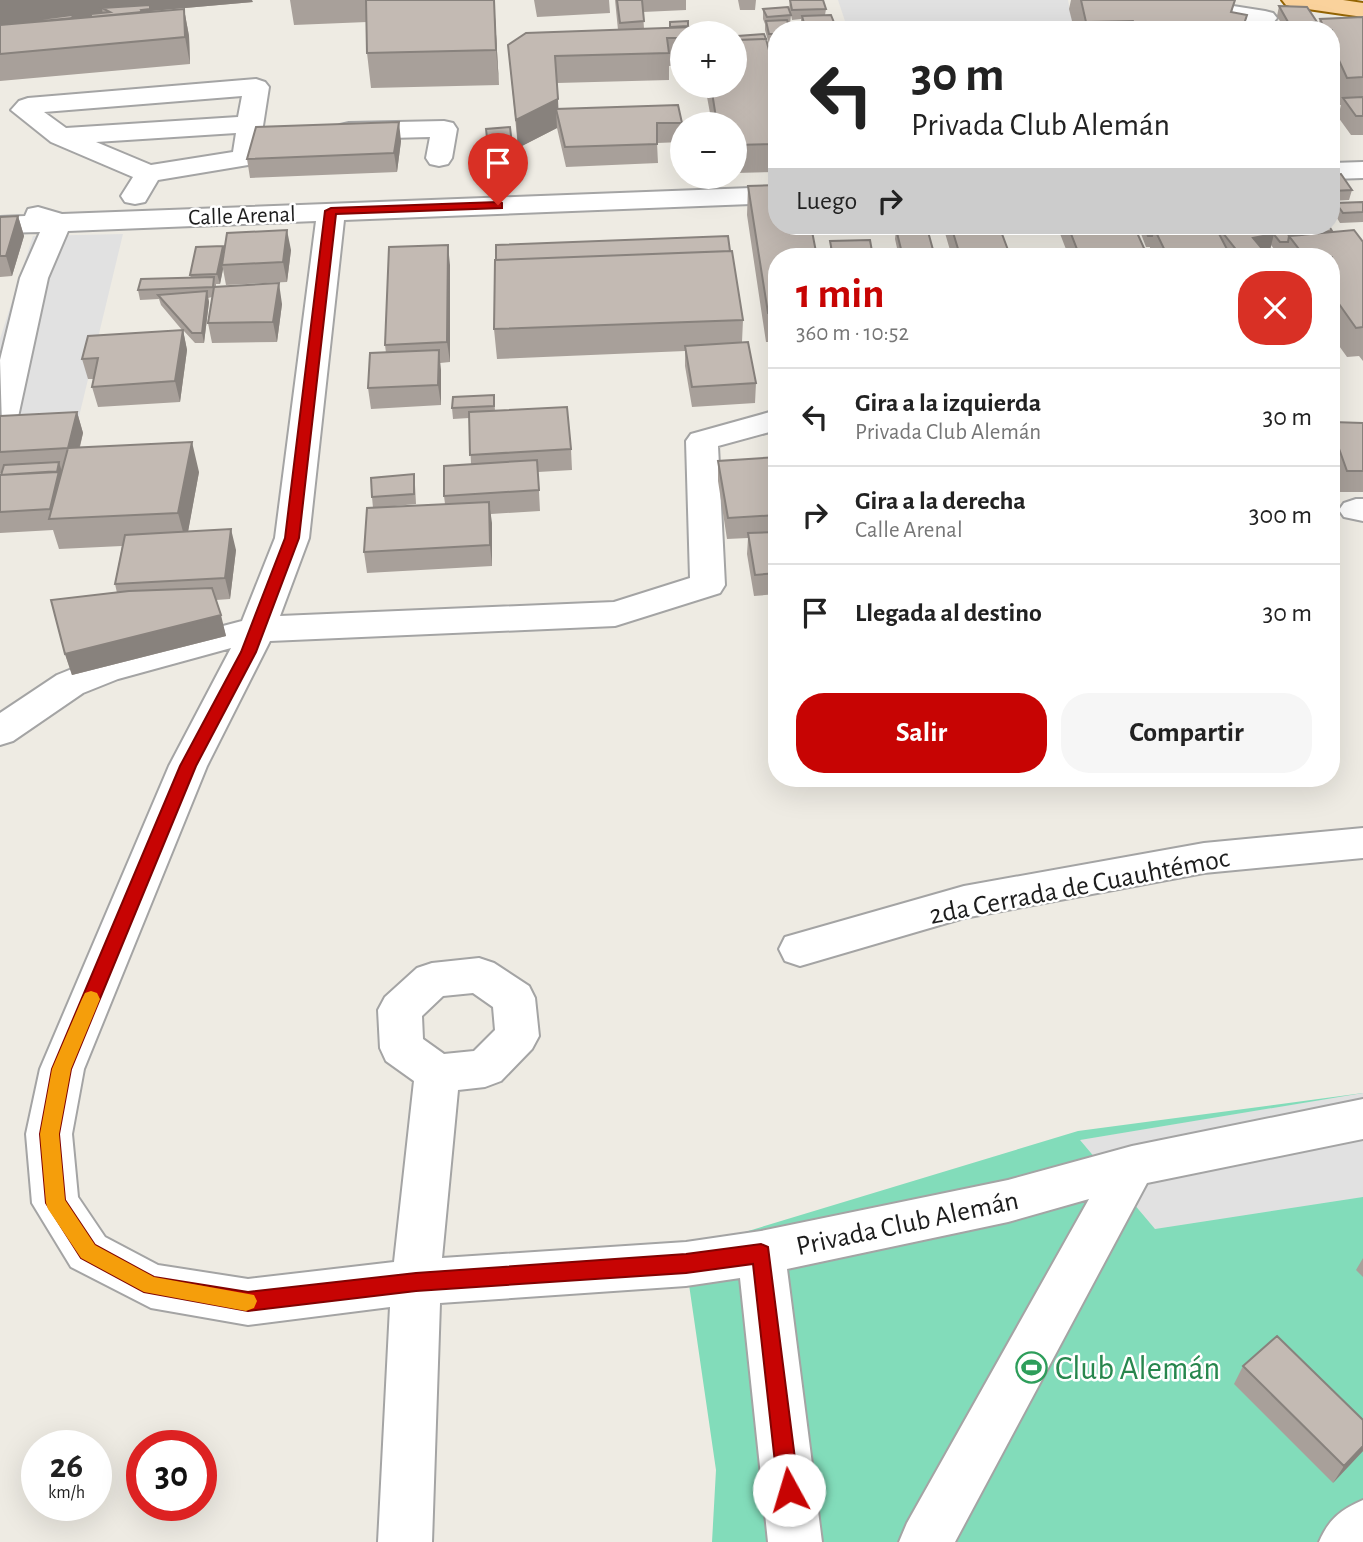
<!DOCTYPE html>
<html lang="es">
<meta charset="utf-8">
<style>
body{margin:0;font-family:"Alegreya Sans",sans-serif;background:#f6f6f6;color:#222;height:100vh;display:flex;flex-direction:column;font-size:26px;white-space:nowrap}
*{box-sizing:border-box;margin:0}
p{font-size:23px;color:#767676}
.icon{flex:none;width:38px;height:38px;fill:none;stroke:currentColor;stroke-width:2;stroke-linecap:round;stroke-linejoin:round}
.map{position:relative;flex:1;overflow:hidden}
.panel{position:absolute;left:768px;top:248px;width:572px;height:539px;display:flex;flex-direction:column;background:#fff;border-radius:28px;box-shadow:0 7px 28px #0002}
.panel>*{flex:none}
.top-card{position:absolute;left:768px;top:21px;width:572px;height:214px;border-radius:28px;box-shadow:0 7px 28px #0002;background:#fff;color:#222;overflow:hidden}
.tools{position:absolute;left:670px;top:21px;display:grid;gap:14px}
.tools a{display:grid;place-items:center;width:77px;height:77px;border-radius:50%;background:#fff;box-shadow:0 7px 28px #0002;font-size:35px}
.speed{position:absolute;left:21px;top:1430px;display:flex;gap:14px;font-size:35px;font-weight:700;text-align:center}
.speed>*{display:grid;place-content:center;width:91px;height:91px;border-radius:50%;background:#fff;box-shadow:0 7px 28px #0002;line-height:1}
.speed small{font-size:18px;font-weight:400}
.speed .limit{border:10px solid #d22;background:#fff;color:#111}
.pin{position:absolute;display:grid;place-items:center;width:60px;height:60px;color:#fff;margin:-72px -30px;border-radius:50% 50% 50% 0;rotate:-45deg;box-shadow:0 0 7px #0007}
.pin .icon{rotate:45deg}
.me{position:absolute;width:77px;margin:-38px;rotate:354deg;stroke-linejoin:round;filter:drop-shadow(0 0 5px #0008)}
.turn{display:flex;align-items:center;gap:24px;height:147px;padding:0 28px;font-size:32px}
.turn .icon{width:91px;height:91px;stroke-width:2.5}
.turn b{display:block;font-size:49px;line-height:60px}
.then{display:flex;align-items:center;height:66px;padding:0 28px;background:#0003;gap:14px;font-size:26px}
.round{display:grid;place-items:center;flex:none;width:74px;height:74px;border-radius:28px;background:#f6f6f6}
.headline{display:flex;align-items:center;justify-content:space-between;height:119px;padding:0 28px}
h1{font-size:42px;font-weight:700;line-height:52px;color:#c70403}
.button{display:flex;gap:14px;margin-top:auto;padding:14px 28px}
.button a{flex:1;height:80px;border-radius:28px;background:#c70403;color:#fff;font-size:28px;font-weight:700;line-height:80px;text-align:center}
.button a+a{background:#f6f6f6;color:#222}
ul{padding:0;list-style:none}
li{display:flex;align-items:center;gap:21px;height:98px;padding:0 28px;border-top:2px solid #e0e0e0}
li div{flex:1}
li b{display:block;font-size:26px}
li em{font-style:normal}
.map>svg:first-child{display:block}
.pitch{fill:#82dcba}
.parking{fill:#e1e1e1}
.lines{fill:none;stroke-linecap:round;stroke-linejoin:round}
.minor-casing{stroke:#a4a4a4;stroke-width:4}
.major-casing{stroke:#946403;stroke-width:4}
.minor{fill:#fff;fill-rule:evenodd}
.major{fill:#fad29c;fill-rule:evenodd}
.wall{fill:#a8a09a}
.shaded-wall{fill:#88827d}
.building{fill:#c3bab3;stroke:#88827d;stroke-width:2}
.route{fill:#c70403;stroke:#810302;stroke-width:2}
.slow{fill:#f59e0b}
.labels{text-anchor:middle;stroke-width:5;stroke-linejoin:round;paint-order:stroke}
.far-street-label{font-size:23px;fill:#1d1d1d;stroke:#fff}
.street-label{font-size:28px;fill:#1d1d1d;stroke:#fff}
.near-leisure-label{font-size:33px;fill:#27864d;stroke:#fff;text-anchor:start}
</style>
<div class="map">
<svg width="1363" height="1542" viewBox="0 0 1363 1542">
<rect width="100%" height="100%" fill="#eeebe3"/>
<!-- pitch -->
<path class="pitch" d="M1363,1093V1542H712L716,1470L686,1264L712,1242L1078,1131Z"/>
<!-- parking -->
<path class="parking" d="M838,0H1068L1074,30H848Z
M123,234L77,425L0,428V339L33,236Z
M1363,1093V1197L1155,1229L1080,1140Z"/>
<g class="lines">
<defs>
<path id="minor" d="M1138,0H1195L1265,11L1273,13L1277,18L1273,23L1265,25L1150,7L1142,5Z
M256,79L265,82L269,87L258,158L254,164L158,180L145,202L135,204L125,202L121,196L133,177L51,142L11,110L19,101L28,98ZM242,96L238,117L66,128L44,112ZM236,133L233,152L151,165L96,142Z
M444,121L453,123L457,129L452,158L448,164L439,166L430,164L426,158L430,137L349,139L340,137L336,131L340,125L349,123Z
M1363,162V178L1332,179V163Z
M777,187V203L344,220L309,538L280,616L614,602L690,578L686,441L691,434L777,410V430L718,446L725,585L720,593L615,626L270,641L207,766L84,1069L72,1134L78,1197L105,1237L158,1265L248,1279L394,1262L414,1081L386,1061L380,1048L378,1010L385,997L417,968L432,963L479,958L494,963L529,986L535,998L539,1036L532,1049L501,1081L485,1087L458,1090L442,1258L686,1242L761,1231L1008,1180L1132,1146L1363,1099V1139L1147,1183L955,1542H899L907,1523L1089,1199L1008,1222L787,1269L822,1542H768L740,1278L686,1286L440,1303L432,1542H378L390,1307L248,1325L151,1308L71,1267L32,1203L26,1134L40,1069L169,766L231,648L118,679L83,693L13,741L0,745V713L57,675L94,660L242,621L275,538L316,221L68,231L48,278L18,417L13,424L2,426L0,360L20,278L40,232L0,233V217L25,216L28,209L38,207L62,214ZM473,993L493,1007L495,1030L474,1051L444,1054L423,1039L422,1016L443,996Z
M1356,499H1363V521L1344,517L1339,510L1344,503Z
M1363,828V858L1204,873L964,918L800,966L785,961L779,949L785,937L964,886L1204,843Z
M1363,1500V1542H1319C1329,1519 1340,1510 1363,1500Z"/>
<path id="major" d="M1282,0H1343L1363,3V17L1294,7L1286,5Z"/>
</defs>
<!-- minor casing -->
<use href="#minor" class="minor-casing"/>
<!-- major casing -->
<use href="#major" class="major-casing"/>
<!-- minor -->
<use href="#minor" class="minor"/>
<!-- major -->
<use href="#major" class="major"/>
</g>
<!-- wall -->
<path class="wall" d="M0,0L253,2L151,11L184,9L189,36L190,64L0,81Z
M290,0H494L499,85L371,88L367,53V22L294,25Z
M534,0H609L610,13L537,17Z
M615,0H686V10L643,12L644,29L682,33V65L669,66V80L557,83L558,108L682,123V142L657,143L658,163L566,167L557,128L518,148L508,45L618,30Z
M738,0H756L755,10H740Z
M790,0L826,9L825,15L837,30H802L801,26V19L792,20L791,15L790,25L777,30V43L769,44L765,30V24L763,19V9L791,15L789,9Z
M1071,0H1235L1232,12L1247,15L1244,30H1058L1074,29L1069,9Z
M1279,6L1317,22L1315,30H1285L1277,16Z
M1363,17V135H1351L1338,117L1341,105H1339L1332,89V30H1317L1320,19Z
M738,36L771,51L770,55L777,80V172L735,173V124H712L705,86H735Z
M510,127L515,172L490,174L486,129Z
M401,141L397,172L250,178L247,159Z
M1332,175L1352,190L1349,200L1332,201Z
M701,177H730V179H702Z
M748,186L777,257V342H766L747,215Z
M1336,203H1363V222L1340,223L1334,213Z
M18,216L24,236L12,276L0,277V217Z
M946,226H999L1008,250L1007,257H952L945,233Z
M1057,226H1134L1148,257H1069Z
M1138,226H1174L1175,228L1218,232L1219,228L1227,227L1228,226H1329L1332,231V232L1363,242V361L1359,356L1347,357L1332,336V257H1284L1285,252L1277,253L1271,245L1269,254L1267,255L1269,257H1154L1150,248V247H1146Z
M896,229L935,257H899L895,239Z
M830,241L873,257H830Z
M223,246L224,251L291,250L287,282L226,285L223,269L220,284H216V287L282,304L277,342L212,343L208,323L212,297L208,298L209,302L204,343H195L183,330L187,350L180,402L98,407L92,387L94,379H88L82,359L182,330L161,305L159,299L140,300L138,290L191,278L190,275Z
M450,265V362L440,363L441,405L371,409L368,388L386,353L385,345Z
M743,320L742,342L756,383L755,403L692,407L685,366V351L497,359L494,329Z
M1332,352L1337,360L1334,370H1332Z
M494,395L495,411L571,449L572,470L538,472L540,511L491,514L492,566L367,573L364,552L373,508L372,497L415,485L416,504L384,507L445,504L444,496L471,464L469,418L453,419L452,408Z
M77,412L83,433L80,447L199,472L188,531L236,550L230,599L216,600L226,636L72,675L65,654L117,593L115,584L122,546L59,549L53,530L0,533V475H1L2,473H0V416Z
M1332,422L1363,423V492H1340L1332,468Z
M777,457V594L754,596L747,554L748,538L727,539L718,481V461Z
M1332,471L1335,480L1332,491Z
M1363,1258V1277L1356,1270Z
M1243,1366L1363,1420V1451L1333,1483L1234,1384Z"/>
<!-- shaded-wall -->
<path class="shaded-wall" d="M0,0H252L253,2L151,11L152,18L110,12L102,8L103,16L0,26Z
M494,0L499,85L496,50Z
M184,9L189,36L190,64L185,37Z
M558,99L559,122L556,109L557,128L518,148L516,120Z
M399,122L401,141L397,172L394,153Z
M18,216L24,236L12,276L6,256Z
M287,230L291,250L287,282L283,262Z
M1274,234L1269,254L1252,257L1253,238Z
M448,245L450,265V362L447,342Z
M223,246L225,256L222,265L223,269L220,284L217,274Z
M279,283L282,304L277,342L273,322Z
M207,291L209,302L204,343L202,333Z
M183,330L187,350L180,402L175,381Z
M439,350L441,370V405L438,385Z
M77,412L83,433L74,469L68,448Z
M192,442L199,472L186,543L178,513Z
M59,462L62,472L54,519L50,509L55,479Z
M489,502L492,523V566L490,545Z
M231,529L236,550L230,599L225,578Z
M221,615L226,636L72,675L65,654Z
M1363,1446V1451L1333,1483L1344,1466Z"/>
<!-- building -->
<path class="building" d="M366,0H494L496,50L367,53Z
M617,0H642L644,21L620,23Z
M790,0H823L826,9L792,10Z
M1081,0H1235L1231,12L1247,15L1242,30H1138L1133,21L1086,22Z
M150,5V9L141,10L142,12L91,17V14L110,12L102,8Z
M1279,6L1307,7L1317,22H1288Z
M788,7L791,15L767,17L763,9Z
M184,9L185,37L0,54V25Z
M72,15L73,18L41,21V19Z
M831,15L837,30H806L802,16Z
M1363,17V77L1347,78L1332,45V30H1325L1320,19Z
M787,20L790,30H777V34H769L766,21Z
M688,21V26L670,27V22Z
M693,27L695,33H682V38H667L669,53L555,56L558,99L516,120L508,45L526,33Z
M1132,28L1133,30H1058Z
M764,34L766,39L739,40L738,36Z
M766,39L777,80V144L735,145V124H717L711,86H735V40Z
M1363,97V116H1356L1343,98Z
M678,105L682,123H657V144L565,147L556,109Z
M399,122L394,153L247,159L256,127Z
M510,127L514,162L490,164L486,129Z
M1341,174L1352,190L1332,191V175Z
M777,185V226H811L817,257H777V312L768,313L748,186Z
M1363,202V212L1343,213L1336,203Z
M18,216L6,256H0V217Z
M951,226H999L1008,250L959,252Z
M1068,226H1134L1148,257H1080Z
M1174,226L1175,228H1154L1152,236H1148L1144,227Z
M1213,226H1215L1231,257H1168L1154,228Z
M1237,226H1267L1274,234L1253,238L1269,257H1242L1219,228Z
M1267,226H1296L1303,235L1289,236L1288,242H1280Z
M1303,226H1329L1332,231L1307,233Z
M927,228L935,257H903L896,229Z
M287,230L283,262L222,265L227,233Z
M1354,230L1363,242V327L1356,328L1332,294V257H1305L1289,236Z
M728,236L730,251L496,260V245Z
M870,240L873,257H833L830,241Z
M448,245L447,342L385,345L389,247Z
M223,246L217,274L190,275L196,247Z
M732,251L743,320L494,329L495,260Z
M214,277L213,287L138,290L141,279Z
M279,283L273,322L208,323L214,287Z
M207,291L202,333H192L158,295Z
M183,330L175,381L92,387L98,358L82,359L88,336Z
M748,342L756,383L692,387L685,346Z
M439,350L438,385L368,388L370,353Z
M1332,352L1337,360H1332Z
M494,395V406L452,408L453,397Z
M567,407L571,449L470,455L469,412Z
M77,412L68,448L0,452V416Z
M1332,422L1363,423V471H1347L1332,429Z
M192,442L178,513L49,519L68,448Z
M777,457V515L728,518L718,461Z
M537,460L539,490L444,496V466Z
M59,462L57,472L1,475L4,465Z
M59,471L50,509L0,512V475Z
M1332,471L1335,480H1332Z
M414,474V494L372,497L371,478Z
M489,502L490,545L364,552L367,508Z
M231,529L225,578L115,584L125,535Z
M777,532V573L755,575L748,533Z
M212,588L221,615L65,654L51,600L129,591Z
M1277,1336L1363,1420V1446L1344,1466L1243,1366Z"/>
<!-- route -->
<path class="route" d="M498,202L502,203V208L336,214L299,538L256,652L196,766L71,1069L59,1134L65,1200L95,1245L154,1277L248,1292L416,1273L686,1254L761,1244L768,1247L799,1490L796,1497L789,1500L781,1497L778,1490L753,1264L686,1273L416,1291L248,1311L144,1292L81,1258L46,1203L40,1134L52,1069L180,766L241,652L285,538L325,211L331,208Z"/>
<!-- slow -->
<path class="slow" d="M91,991L97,993L100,999L71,1069L59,1134L65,1200L95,1245L154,1277L254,1295L257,1301L254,1308L246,1311L144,1292L81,1258L48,1209L46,1203L40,1134L52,1069L82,999L85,993Z"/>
<!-- icons -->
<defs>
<symbol id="stadium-ring" viewBox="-11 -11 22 22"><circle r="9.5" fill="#fff" stroke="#2e9e5b" stroke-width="1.5"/><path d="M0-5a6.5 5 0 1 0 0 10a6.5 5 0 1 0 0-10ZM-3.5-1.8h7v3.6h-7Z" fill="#2e9e5b"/></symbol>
</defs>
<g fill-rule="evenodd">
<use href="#stadium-ring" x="1014" y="1350" width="35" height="35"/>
</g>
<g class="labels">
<!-- far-street labels -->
<g class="far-street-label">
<text transform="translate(242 215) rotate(-2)" y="8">Calle Arenal</text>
</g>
<!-- street labels -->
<g class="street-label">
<text transform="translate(1079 885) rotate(-11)" y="10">2da Cerrada de Cuauhtémoc</text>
<text transform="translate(907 1222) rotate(-12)" y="10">Privada Club Alemán</text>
</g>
<!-- near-leisure labels -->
<g class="near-leisure-label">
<text x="1055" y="1379">Club Alemán</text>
</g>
</g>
</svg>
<div class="tools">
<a>+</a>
<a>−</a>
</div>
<div class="speed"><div>26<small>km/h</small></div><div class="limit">30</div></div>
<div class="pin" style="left:498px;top:205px;background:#d93025"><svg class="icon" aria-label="arrive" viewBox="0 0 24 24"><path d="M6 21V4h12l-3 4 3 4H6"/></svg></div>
<svg class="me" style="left:789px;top:1490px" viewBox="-20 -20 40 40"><circle r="19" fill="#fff"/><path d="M0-13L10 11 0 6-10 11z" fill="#c70403"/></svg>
<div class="top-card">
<div class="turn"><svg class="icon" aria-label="left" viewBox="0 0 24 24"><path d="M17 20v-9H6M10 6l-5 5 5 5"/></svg><div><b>30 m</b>Privada Club Alemán</div></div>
<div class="then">Luego<svg class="icon" aria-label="right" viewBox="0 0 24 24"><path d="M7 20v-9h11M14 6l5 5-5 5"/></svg></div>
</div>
<section class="panel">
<div class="headline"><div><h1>1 min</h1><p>360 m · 10:52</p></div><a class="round" style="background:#d93025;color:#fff"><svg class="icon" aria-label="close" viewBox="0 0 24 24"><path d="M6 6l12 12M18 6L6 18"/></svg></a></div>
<ul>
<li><svg class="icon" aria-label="left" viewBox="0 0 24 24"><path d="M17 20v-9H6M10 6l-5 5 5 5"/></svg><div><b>Gira a la izquierda</b><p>Privada Club Alemán</p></div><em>30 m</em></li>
<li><svg class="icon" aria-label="right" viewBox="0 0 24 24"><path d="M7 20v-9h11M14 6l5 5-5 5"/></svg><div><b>Gira a la derecha</b><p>Calle Arenal</p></div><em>300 m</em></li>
<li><svg class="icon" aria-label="arrive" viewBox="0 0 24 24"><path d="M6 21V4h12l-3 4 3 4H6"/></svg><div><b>Llegada al destino</b></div><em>30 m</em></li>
</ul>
<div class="button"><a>Salir</a><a>Compartir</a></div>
</section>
</div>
